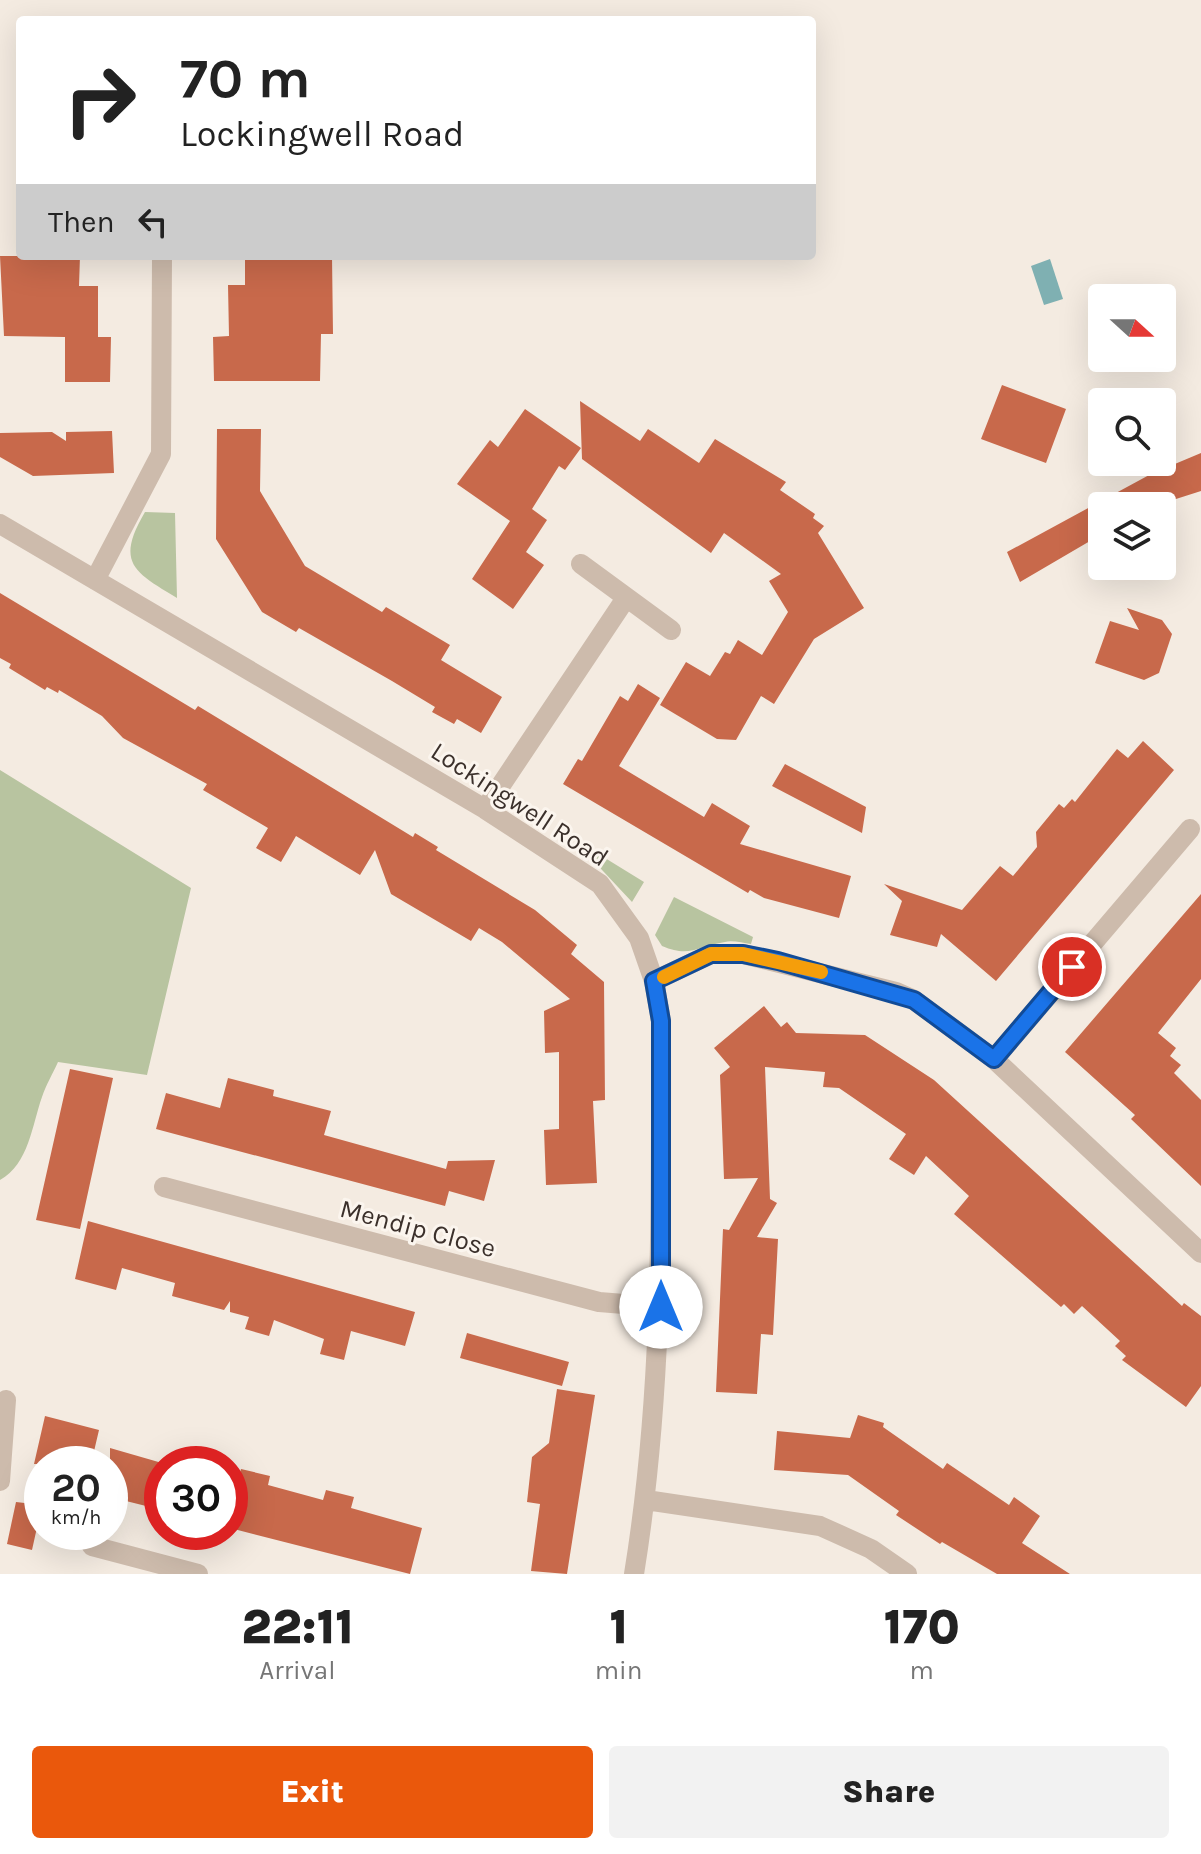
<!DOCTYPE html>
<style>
body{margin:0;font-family:Karla,sans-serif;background:#f2f2f2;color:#222;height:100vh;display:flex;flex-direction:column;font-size:30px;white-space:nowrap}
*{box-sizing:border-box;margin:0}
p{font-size:26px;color:#767676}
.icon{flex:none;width:44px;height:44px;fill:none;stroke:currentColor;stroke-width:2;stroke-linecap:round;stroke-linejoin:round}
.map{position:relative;height:1574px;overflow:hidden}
.drawer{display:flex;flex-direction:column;background:#fff;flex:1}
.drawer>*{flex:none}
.banner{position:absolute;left:16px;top:16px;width:800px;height:244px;border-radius:8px;box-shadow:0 8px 32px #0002;background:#fff;color:#222;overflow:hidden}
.needle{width:52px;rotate:111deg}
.buttons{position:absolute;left:1088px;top:284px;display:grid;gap:16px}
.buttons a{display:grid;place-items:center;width:88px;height:88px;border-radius:8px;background:#fff;box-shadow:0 8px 32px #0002;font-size:40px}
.speed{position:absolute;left:24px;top:1446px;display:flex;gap:16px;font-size:40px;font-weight:700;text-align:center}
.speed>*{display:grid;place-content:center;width:104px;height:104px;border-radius:50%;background:#fff;box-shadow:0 8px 32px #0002;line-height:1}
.speed small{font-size:20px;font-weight:400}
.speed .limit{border:12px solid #d22;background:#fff;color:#111}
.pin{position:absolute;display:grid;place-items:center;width:68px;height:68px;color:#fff;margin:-34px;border:4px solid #fff;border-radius:50%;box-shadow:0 2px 8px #0007}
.me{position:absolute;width:88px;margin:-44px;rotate:0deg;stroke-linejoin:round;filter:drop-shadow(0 0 6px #0008)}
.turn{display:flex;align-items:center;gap:28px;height:168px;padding:0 32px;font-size:36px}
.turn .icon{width:104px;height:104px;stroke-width:2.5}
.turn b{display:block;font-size:56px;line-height:68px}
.then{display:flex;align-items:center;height:76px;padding:0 32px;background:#0003;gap:16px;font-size:30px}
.eta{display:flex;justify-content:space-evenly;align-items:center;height:136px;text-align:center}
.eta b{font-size:48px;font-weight:800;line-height:56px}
.cta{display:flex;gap:16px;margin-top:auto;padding:16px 32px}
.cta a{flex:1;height:92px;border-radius:8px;background:#ea580c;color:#fff;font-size:32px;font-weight:800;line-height:92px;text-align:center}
.cta a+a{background:#f2f2f2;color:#222}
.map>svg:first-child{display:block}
.green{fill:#b8c4a0}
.water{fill:#7fb0b2}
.building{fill:#c8694b}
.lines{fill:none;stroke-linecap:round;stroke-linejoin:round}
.service{stroke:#cdbbac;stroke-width:20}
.minor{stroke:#cdbbac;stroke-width:20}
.route-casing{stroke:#114b97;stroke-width:20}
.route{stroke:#1a73e8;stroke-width:14}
.slow{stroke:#f59e0b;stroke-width:14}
.labels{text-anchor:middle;stroke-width:6;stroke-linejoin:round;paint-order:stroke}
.street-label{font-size:26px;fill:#3b302b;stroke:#fbf5ee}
</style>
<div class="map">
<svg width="1201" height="1574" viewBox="0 0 1201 1574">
<rect width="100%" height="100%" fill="#f4ebe1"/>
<!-- green -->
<path class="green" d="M145,512L175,513L177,598C134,572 115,563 145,512Z
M0,770L191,888L147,1075L58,1062C53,1073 46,1085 42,1097C32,1125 29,1164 0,1180Z
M592,850L644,882L632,902L588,855Z
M674,897L753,937L751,944C743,943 732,940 725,942C698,946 690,958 662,946L655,935Z"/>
<!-- water -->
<path class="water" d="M1050,259L1063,299L1044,305L1031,266Z"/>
<!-- building -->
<path class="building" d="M0,256H80L79,286H98V337H111L110,382H65V337L4,336Z
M245,256H332L333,334H321L320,381H214L213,337L229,336L228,285H245Z
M1002,385L1066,409L1046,463L981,439Z
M580,401L640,441L648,429L699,463L715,439L786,482L780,490L815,514L813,518L824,526L818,533L864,608L814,639L774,704L761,696L736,740L717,739L660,705L686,662L710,676L725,652L730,654L738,640L762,655L788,612L769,581L781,574L724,533L711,553L582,459Z
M525,409L581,448L565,470L559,466L532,509L547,520L526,552L544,565L513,609L472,579L510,521L457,484L490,440L498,447Z
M217,429H261L260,491L305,566L382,612L386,607L450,645L441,660L502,697L481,733L457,719L454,724L432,712L435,707L392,681L299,628L296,632L262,612L216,539Z
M112,431L114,473L33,476L0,457V433L52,432L66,441V432Z
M1201,453V491L1154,506H1102V534L1020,582L1007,552L1151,474Z
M0,593L195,710L198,706L413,837L415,833L438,847L436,850L535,910L577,945L571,954L604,982L605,1100L593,1101L597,1183L546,1185L544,1130L559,1129V1052L545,1053L544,1011L570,999L502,942L479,928L471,941L391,894L375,850L360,875L296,836L281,862L256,848L268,828L203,790L207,784L123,738L102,716L59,690L58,693L47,687L45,690L9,668L11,664L0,658Z
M1127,608L1162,620L1172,634L1159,673L1144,680L1095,663L1110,621L1139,630Z
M638,684L660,698L619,766L704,817L712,803L750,826L740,844L851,876L839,918L764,898L750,890L748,893L563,784L578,759L582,761L620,696L628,701Z
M1143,741L1174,770L996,981L941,934L937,947L890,935L902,901L884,884L962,910L1000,866L1013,876L1037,847L1036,832L1059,804L1064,808L1072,799L1075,802L1117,749L1128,758Z
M785,764L866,807L862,833L772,786Z
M1201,894V979L1158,1033L1176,1048L1170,1056L1181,1065L1174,1073L1201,1100V1186L1131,1119L1135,1115L1065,1052Z
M764,1006L781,1027L787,1022L796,1033L865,1035L934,1080L1182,1306L1184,1303L1201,1316V1386L1186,1407L1122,1360L1126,1356L1115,1346L1120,1341L1082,1306L1074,1314L1064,1304L1061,1307L954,1214L969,1196L926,1156L914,1175L889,1159L906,1134L839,1088L823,1087L825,1072L765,1067L770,1199L777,1203L757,1237L778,1239L773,1335L761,1334L757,1394L716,1392L723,1229L729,1230L758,1178L724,1179L720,1075L730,1067L714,1048Z
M70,1069L113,1078L80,1229L36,1220Z
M228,1078L274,1090L273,1096L331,1111L324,1135L446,1169L448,1161L495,1160L484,1201L449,1191L445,1206L156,1129L166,1093L220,1108Z
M88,1221L415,1312L405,1346L351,1331L344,1360L320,1354L324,1339L274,1320L269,1336L245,1329L249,1317L230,1312V1301L224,1310L172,1296L175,1283L122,1268L116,1290L75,1279Z
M467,1333L569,1362L562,1386L460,1358Z
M557,1389L595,1395L567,1574L531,1571L540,1504L527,1502L532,1457L549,1443Z
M858,1415L884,1423L883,1427L943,1469L947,1463L1009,1505L1014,1497L1040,1516L1022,1543L1070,1574H997L942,1542L940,1544L896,1515L899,1511L848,1475L774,1470L777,1431L850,1438Z
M45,1416L99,1430L91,1464H34Z
M110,1448L162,1463V1510L110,1497Z
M241,1469L270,1476L268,1485L323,1500L326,1490L354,1497L351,1508L422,1528L410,1574L230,1528V1479L238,1481Z
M16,1502L42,1505L32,1550L7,1544Z"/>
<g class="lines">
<!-- service -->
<path class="service" d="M0,1481L6,1400"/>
<!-- minor -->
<path class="minor" d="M0,524L485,809L600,884L639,938L654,981L661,1021C661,1206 664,1390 634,1574
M581,564L671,630
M95,580L161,454L162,256
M485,809L626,598
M654,981L711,954H743L896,992L914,1000L994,1059L1201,1253
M994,1059L1190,829
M164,1187L599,1302L661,1307
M646,1500L820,1526L871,1549L907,1574
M92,1546L198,1574"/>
</g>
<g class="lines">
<defs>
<path id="route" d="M661,1307V1021L654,981L711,954H743L778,961L914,1000L994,1059L1072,967"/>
</defs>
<!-- route casing -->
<use href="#route" class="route-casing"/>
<!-- route -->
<use href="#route" class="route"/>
<!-- slow -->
<path class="slow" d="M664,977L711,954H743L821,972"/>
</g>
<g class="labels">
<!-- street labels -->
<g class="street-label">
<text transform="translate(520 804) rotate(33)" y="9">Lockingwell Road</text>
<text transform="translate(418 1228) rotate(15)" y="9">Mendip Close</text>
</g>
</g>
</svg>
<div class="buttons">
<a><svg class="needle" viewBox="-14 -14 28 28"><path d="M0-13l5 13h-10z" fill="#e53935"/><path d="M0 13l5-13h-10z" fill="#767676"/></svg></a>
<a><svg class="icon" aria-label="search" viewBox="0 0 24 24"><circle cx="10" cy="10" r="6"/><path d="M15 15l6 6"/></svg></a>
<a><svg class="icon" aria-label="layers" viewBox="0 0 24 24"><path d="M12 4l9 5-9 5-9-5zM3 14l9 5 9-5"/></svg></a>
</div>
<div class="speed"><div>20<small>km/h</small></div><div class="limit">30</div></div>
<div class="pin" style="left:1072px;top:967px;background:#d93025"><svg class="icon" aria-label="arrive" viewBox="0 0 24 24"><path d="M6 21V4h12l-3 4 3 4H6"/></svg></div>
<svg class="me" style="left:661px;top:1307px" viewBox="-20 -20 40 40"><circle r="19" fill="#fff"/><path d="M0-13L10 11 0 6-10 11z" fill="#1a73e8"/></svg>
<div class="banner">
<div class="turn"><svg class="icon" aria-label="right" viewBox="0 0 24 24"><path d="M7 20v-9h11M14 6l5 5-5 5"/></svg><div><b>70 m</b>Lockingwell Road</div></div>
<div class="then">Then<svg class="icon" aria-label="left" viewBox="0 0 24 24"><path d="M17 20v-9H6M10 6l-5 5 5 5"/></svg></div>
</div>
</div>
<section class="drawer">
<div class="eta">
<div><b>22:11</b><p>Arrival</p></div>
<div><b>1</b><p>min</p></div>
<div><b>170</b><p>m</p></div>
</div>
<div class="cta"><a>Exit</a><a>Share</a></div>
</section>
